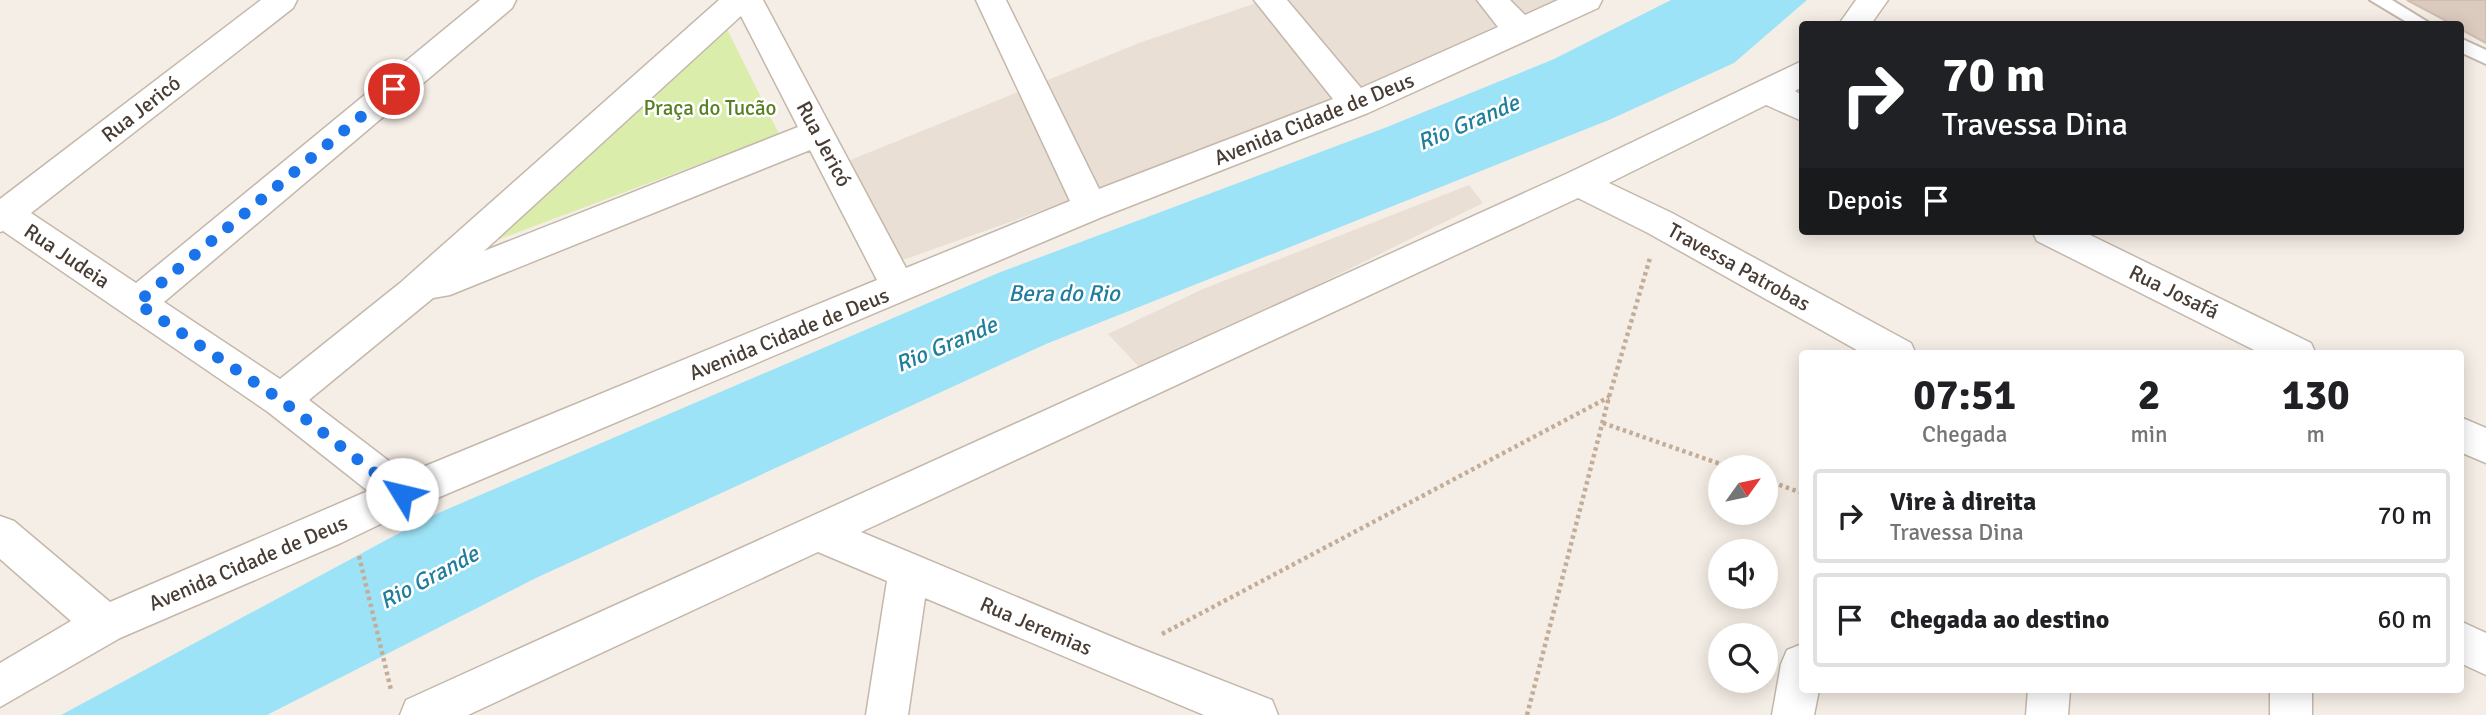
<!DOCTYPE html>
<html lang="pt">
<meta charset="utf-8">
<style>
body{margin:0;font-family:Signika,sans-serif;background:#f6f6f6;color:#202124;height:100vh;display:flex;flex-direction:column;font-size:26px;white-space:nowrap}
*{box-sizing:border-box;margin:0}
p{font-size:23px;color:#757577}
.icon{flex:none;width:38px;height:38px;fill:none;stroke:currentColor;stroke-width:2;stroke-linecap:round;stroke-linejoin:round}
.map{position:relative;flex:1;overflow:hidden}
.drawer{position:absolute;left:1799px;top:350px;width:665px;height:343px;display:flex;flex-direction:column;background:#fff;border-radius:7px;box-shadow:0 4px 18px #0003}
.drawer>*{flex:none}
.banner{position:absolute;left:1799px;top:21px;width:665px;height:214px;border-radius:7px;box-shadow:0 4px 18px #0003;background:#202124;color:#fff;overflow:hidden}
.needle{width:46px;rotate:57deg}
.controls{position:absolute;left:1708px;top:455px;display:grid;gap:14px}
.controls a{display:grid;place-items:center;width:70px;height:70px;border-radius:50%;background:#fff;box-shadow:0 4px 18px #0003;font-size:35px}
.pin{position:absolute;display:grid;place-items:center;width:60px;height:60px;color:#fff;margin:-30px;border:4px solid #fff;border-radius:50%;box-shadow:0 2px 7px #0007}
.me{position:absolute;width:77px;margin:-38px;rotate:306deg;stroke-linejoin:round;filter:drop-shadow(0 0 5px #0008)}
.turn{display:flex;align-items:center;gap:24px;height:147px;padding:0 28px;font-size:32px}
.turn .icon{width:91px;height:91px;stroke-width:2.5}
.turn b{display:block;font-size:49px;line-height:60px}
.then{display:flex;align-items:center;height:66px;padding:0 28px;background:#0003;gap:14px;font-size:26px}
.eta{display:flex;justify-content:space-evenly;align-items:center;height:119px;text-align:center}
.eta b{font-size:42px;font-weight:800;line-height:49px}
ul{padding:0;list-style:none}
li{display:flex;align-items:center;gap:21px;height:94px;margin:0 14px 10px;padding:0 14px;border:4px solid #e0e0e0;border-radius:7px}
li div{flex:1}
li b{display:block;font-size:26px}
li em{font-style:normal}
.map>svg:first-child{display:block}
.residential{fill:#e9dfd4}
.green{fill:#dbedab}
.water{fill:#9de3f7}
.building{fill:#dbcabe;stroke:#d3bdad;stroke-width:2}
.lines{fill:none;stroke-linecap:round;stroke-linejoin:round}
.lane-casing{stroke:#c4b7ab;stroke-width:4}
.street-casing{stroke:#c4b7ab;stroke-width:3}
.path{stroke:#c4ad98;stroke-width:4.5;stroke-dasharray:3.5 3.5;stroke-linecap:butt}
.lane{fill:#fff;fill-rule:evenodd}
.street{fill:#fff;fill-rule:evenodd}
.route{stroke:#1a73e8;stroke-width:12;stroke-dasharray:0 21.6}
.labels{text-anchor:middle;stroke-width:5;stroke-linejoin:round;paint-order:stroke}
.park-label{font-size:21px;fill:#578022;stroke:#fff}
.street-label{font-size:21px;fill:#483d35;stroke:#fff}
.water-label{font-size:23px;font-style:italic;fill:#1f7e9c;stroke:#fff}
</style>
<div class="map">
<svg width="2486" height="715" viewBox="0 0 2486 715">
<rect width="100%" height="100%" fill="#f5eee6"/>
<!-- residential -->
<path class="residential" d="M1265,0H1565L1315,114L897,262L848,161L1139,43Z
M1469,185L1483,203L1143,371L1108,334L1203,289Z"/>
<!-- green -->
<path class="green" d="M727,29L779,134L460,254Z"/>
<!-- water -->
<path class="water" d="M1671,0H1807L1734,63L1609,120L1046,344L536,578L267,715H61L429,517L998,273L1387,127L1554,59Z"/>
<!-- building -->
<path class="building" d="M2407,0H2486V43L2460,29V24H2452Z"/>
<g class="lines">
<defs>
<path id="lane" d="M2370,0H2392L2431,24H2410Z
M2460,38L2486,50V64L2460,52Z"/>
<path id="street" d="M261,0H297L293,8L31,213L136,283L480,0H516L512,8L164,302L280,379L400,283L719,0H763L906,268L1070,201L976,0H1006L1099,189L1333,99L1254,0H1287L1361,88L1498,27L1477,0H1510L1525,15L1558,0H1602L1598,8L1368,113L1102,217L416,507L341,543L120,638L0,707V663L71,621L0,559V516L14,521L110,602L368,491L268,412L3,231L0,232V199ZM741,16L798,127L484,251ZM810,150L877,280L406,474L309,400L433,298L450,295Z
M1856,0H1888L1871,24H1839Z
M1802,61V87L1795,91L1802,95V121L1766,105L1609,183L1672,213L1911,343L1916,354H1864L1648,233L1578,198L861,532L1134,646L1272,700L1278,715H1204L925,598L908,715H866L887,581L818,552L468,715H400L406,700L1566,174Z
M2032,231H2082L2311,343L2316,354H2262L2037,241Z
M2460,417L2486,428V463L2460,452Z
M2460,621L2486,633V675L2460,663Z
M1802,644V690H1819L1814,715H1772L1781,664L1787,650Z
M2028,690H2070L2068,715H2026Z
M2270,690H2312V715H2270Z"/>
</defs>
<!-- lane casing -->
<use href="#lane" class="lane-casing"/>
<!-- street casing -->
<use href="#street" class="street-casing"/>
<!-- path -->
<path class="path" d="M1603,423L1729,467
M1766,480L1802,493
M359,556L391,690
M1162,634L1609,397
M1527,715L1609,397L1650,258"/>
<!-- lane -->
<use href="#lane" class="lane"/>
<!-- street -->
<use href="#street" class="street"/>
</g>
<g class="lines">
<!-- route -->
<path class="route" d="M394,89L137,303L281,400L402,494"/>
</g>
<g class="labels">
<!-- park labels -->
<g class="park-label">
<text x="710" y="115">Praça do Tucão</text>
</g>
<!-- street labels -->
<g class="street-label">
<text transform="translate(141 109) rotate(-38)" y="7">Rua Jericó</text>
<text transform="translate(1314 119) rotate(-22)" y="7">Avenida Cidade de Deus</text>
<text transform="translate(824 144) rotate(62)" y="7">Rua Jericó</text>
<text transform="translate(67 256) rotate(34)" y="7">Rua Judeia</text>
<text transform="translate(1739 267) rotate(29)" y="7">Travessa Patrobas</text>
<text transform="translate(2174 292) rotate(26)" y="7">Rua Josafá</text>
<text transform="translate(789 334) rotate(-22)" y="7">Avenida Cidade de Deus</text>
<text transform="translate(248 563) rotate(-23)" y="7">Avenida Cidade de Deus</text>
<text transform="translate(1036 626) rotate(23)" y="7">Rua Jeremias</text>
</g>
<!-- water labels -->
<g class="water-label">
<text transform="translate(1468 122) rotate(-23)" y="8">Rio Grande</text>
<text x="1064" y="301">Bera do Rio</text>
<text transform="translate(946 344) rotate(-23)" y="8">Rio Grande</text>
<text transform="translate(429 577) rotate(-28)" y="8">Rio Grande</text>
</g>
</g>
</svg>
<div class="controls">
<a><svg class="needle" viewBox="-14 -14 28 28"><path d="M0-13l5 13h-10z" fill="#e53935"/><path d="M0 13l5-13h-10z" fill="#757577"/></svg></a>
<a><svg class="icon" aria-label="sound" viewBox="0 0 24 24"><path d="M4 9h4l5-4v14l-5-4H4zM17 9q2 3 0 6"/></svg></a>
<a><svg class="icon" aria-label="search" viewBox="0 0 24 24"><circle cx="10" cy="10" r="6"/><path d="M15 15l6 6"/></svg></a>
</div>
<div class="pin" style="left:394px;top:89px;background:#d93025"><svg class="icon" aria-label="arrive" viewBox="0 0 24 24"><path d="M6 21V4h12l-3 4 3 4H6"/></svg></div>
<svg class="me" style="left:402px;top:494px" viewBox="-20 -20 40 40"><circle r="19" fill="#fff"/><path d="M0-13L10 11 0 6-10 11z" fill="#1a73e8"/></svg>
<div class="banner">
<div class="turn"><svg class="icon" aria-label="right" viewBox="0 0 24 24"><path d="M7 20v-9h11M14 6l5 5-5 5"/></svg><div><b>70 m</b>Travessa Dina</div></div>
<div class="then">Depois<svg class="icon" aria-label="arrive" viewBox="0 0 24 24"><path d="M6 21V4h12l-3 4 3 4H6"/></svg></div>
</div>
<section class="drawer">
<div class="eta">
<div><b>07:51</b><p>Chegada</p></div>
<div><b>2</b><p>min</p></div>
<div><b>130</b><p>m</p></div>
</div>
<ul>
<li><svg class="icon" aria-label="right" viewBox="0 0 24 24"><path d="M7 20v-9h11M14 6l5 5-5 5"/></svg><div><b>Vire à direita</b><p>Travessa Dina</p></div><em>70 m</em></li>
<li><svg class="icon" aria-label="arrive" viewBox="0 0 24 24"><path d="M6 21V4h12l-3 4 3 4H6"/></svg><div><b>Chegada ao destino</b></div><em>60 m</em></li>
</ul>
</section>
</div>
